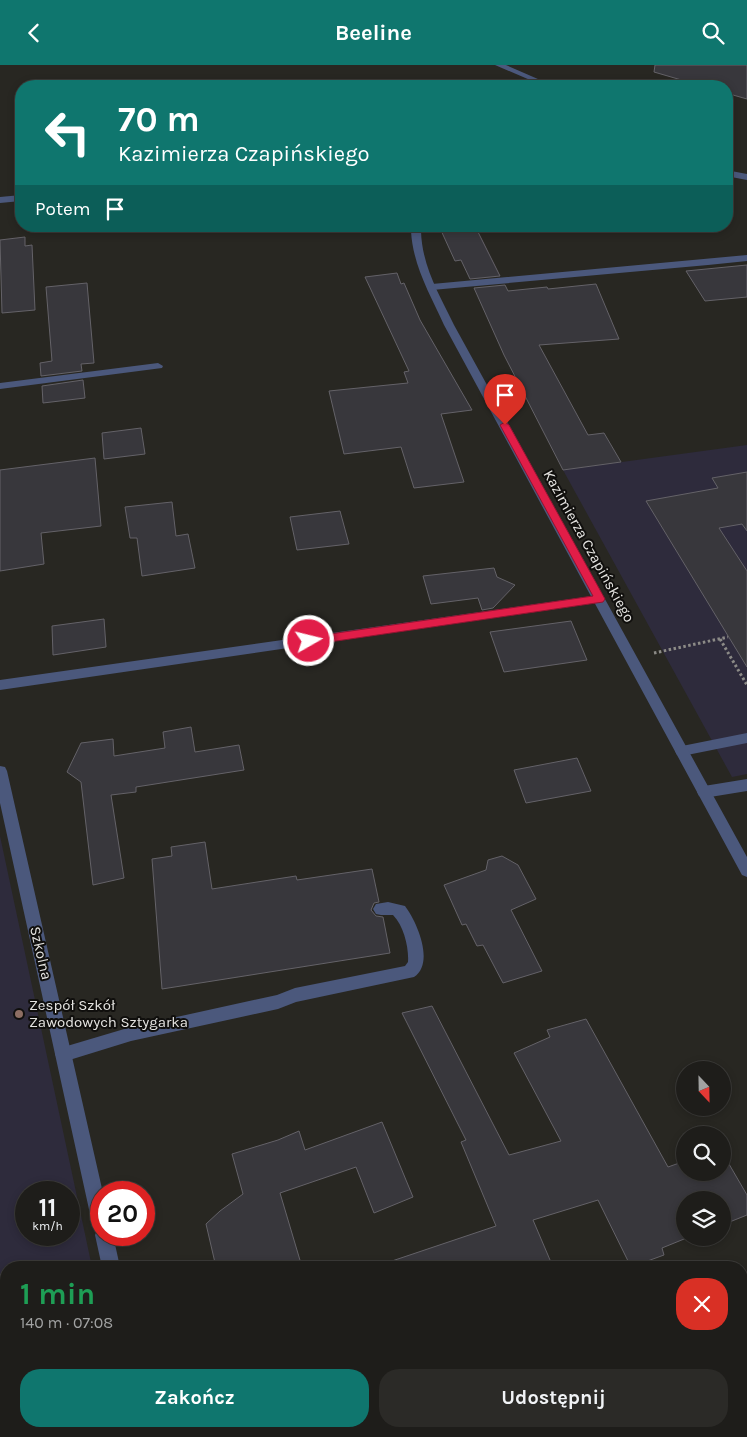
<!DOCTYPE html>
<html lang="pl">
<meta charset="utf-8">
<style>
body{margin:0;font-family:Karla,sans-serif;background:#2b2a27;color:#f1f3f6;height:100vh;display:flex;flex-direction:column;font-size:19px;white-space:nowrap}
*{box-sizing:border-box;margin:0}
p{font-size:16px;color:#a1a2a2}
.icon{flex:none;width:28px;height:28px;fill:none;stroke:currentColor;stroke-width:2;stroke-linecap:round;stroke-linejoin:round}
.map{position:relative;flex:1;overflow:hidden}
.details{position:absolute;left:0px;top:1196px;width:748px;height:176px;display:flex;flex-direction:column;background:#1e1d1a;border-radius:20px 20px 0 0;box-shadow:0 2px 8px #0003,0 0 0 1px #3c3b39}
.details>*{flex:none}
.hud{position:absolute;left:15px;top:15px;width:718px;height:152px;border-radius:20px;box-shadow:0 2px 8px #0003,0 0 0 1px #3c3b39;background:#0f766e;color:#fff;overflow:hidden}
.needle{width:32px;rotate:158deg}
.tools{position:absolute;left:676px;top:996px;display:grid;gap:10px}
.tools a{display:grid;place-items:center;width:55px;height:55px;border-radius:50%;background:#1e1d1a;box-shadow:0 2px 8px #0003,0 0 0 1px #3c3b39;font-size:25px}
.speed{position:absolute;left:15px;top:1116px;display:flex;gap:10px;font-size:25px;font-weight:700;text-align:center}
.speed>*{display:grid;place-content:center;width:65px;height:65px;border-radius:50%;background:#1e1d1a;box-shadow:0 2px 8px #0003,0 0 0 1px #3c3b39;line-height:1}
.speed small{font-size:12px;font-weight:400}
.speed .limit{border:8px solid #d22;background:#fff;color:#111}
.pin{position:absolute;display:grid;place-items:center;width:42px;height:42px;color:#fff;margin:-51px -21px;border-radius:50% 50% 50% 0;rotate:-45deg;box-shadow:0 0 5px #0007}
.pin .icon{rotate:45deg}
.me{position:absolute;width:55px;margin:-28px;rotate:82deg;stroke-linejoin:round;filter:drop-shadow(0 0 4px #0008)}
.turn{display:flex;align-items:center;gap:18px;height:105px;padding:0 20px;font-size:22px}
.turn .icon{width:65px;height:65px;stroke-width:2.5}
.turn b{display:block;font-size:35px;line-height:42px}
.then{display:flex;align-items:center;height:48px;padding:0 20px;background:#0003;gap:10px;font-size:19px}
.round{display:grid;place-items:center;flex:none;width:52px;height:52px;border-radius:20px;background:#2b2a27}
.overview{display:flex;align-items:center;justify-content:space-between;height:85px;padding:0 20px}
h1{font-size:30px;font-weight:700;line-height:38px;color:#1e9e55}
.button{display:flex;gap:10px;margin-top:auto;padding:10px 20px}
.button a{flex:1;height:58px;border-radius:20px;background:#0f766e;color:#fff;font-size:20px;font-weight:700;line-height:58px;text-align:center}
.button a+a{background:#2b2a27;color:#f1f3f6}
header{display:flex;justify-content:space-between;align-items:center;height:65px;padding:0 20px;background:#0f766e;color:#fff;font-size:22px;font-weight:700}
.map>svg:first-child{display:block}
.education{fill:#2e2b3c;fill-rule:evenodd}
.green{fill:#233b28}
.building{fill:#38373c;stroke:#646268}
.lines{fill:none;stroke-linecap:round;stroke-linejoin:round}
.path{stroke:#8c8b87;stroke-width:3;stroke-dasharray:2.5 2.5;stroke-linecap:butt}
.service{fill:#4b587c;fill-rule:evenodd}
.minor{fill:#4b587c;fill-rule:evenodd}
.tertiary{fill:#4b587c;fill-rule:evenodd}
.route{fill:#e11d48;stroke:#92132f}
.education-dot{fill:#8d6e63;stroke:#100f0d;stroke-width:2}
.labels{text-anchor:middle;stroke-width:4;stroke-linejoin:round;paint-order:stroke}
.street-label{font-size:15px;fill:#e6e5e2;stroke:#100f0d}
.poi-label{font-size:15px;fill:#e6e5e2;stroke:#100f0d;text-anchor:start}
</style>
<header><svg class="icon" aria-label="back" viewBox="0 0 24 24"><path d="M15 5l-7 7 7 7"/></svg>Beeline<svg class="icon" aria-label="search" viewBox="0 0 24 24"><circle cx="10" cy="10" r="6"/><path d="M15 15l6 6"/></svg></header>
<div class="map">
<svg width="747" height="1372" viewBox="0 0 747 1372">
<rect width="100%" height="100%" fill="#282722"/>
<!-- education -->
<path class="education" d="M747,380V709L732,712L563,405Z
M0,771L92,1202H6V1366H128L129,1372H0ZM26,1128H69V1170H26Z"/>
<!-- green -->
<path class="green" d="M747,1273V1372H643L647,1366H741V1275Z"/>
<!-- building -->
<path class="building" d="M655,0H747V34L726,28V21H702L654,7Z
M439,161H475L500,211L470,214L461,195L455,196Z
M25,172V181L32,180L35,245L2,248L0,175Z
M747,200V232L705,236L686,206Z
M397,208L401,219L404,218L420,255L472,345L441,349L464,417L414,423L401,382L344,389L329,326L408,318L404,307L409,306L365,212Z
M87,218L94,298L81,299L82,306L41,311L40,298L52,296L46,222Z
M596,219L619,274L539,280L588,370L604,368L621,397L563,405L504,290L474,223L505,220L508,226L547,222L548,224Z
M83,315L85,333L43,338L42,321Z
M141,363L145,389L104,394L102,368Z
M95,393L101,461L41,468L44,499L0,506V405Z
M747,407V466L742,459L719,463L747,506V602L646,436L718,423L712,413Z
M172,437L176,471L188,469L195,503L142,511L137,473H130L125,442Z
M340,446L349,479L297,485L290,452Z
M494,503L497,512L515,520L493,543L482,545L478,533L431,539L423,511Z
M104,554L106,582L53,590L52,561Z
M571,556L587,595L504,607L490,567Z
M191,662L195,687L239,680L244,705L136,722V727L111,730L124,813L93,820L81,717L67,707L81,678L113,674L114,691L165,683L163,667Z
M577,693L591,726L526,738L514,705Z
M205,777L212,824L296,811L297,815L372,804L379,837L374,838L371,845L376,851L383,852L390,888L162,924L152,794L172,791L171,782Z
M502,791L518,800L536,834L511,845L542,906L503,918L483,880L477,881L466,859L462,860L444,820L486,805L488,795Z
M432,941L509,1090L561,1076L514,988L550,972L547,965L586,954L668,1102L685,1096V1108H722V1087L747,1130V1150L722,1160V1135H685V1172H689L662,1183L664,1190L631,1202L598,1135L533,1155L553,1202H387L386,1198L496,1161L461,1077L466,1075L402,948Z
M382,1057L413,1132L374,1148L356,1102L280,1128L302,1202H216L206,1159L220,1146L243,1129L232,1089L278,1075L299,1066L305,1085Z"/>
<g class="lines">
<!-- path -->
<path class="path" d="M720,574L747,620
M654,588L728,572"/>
<!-- service -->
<path class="service" d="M21,130V136L0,138V132Z
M747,190V196L708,200L432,225L427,222L432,219Z
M158,298L163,301L162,303L0,324V318Z
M599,530L605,534L603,537L0,625V615Z
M747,668V678L682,691L677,690L675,686L677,682Z
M747,714V726L704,733L699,731L697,727L699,723L704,721Z
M388,837L405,841C417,857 435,898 414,912L296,937L278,944L131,976L63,997L57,994L55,989L57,984L131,962L277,930L295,923L405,901L408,897C409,883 404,861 393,850H381L376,849L373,844L376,839Z
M0,1209L6,1210V1228L0,1227Z
M46,1366H66L67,1372H47Z"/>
<!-- minor -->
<path class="minor" d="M495,0H506L554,21H544Z
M726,105L747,109V115L726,111Z
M416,163L421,166C422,201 439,229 454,260L747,792V812L742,810L444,260C430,229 413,201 411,166Z
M0,701L5,702L7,706L103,1128H101V1170H113L120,1202H102L95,1170L97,1165L92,1158L0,738Z
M138,1366H158L159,1372H139Z
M554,1366H574L571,1372H551Z"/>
<!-- tertiary -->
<path class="tertiary" d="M747,1208V1227L741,1229V1210Z
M379,1366H410L407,1372H376Z"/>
</g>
<!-- route -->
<path class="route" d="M505,357L509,360L605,534L603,537L309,580L306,578L304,576L306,573L309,572L593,531L500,360Z"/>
<!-- markers -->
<circle class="education-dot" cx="19" cy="949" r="5"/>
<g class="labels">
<!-- street labels -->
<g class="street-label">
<text transform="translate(589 481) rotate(61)" y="5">Kazimierza Czapińskiego</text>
<text transform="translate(41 888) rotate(77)" y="5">Szkolna</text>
</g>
<!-- poi labels -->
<g class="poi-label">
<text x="29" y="945">Zespół Szkół<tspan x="29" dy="17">Zawodowych Sztygarka</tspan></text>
</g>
</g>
</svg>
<div class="tools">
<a><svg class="needle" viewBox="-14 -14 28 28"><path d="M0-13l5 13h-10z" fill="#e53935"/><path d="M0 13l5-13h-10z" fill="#a1a2a2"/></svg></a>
<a><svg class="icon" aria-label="search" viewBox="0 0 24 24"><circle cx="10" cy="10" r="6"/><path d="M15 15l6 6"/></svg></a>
<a><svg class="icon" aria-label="layers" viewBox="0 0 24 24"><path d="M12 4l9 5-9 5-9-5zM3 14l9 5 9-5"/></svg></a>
</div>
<div class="speed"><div>11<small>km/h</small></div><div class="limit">20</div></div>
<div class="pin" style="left:505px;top:360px;background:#d93025"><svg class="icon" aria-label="arrive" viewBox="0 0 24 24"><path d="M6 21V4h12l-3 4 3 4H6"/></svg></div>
<svg class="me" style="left:309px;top:576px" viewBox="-20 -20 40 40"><circle r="17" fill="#e11d48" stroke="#fff" stroke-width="3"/><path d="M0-11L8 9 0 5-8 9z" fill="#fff"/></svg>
<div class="hud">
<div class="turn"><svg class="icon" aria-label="left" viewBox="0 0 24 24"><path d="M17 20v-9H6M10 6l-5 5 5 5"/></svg><div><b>70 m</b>Kazimierza Czapińskiego</div></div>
<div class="then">Potem<svg class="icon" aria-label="arrive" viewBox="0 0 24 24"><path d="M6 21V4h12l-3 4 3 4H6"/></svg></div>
</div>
<section class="details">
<div class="overview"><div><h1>1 min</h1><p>140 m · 07:08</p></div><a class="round" style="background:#d93025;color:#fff"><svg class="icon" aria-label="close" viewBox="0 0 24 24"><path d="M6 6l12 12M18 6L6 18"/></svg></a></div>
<div class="button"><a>Zakończ</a><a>Udostępnij</a></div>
</section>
</div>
